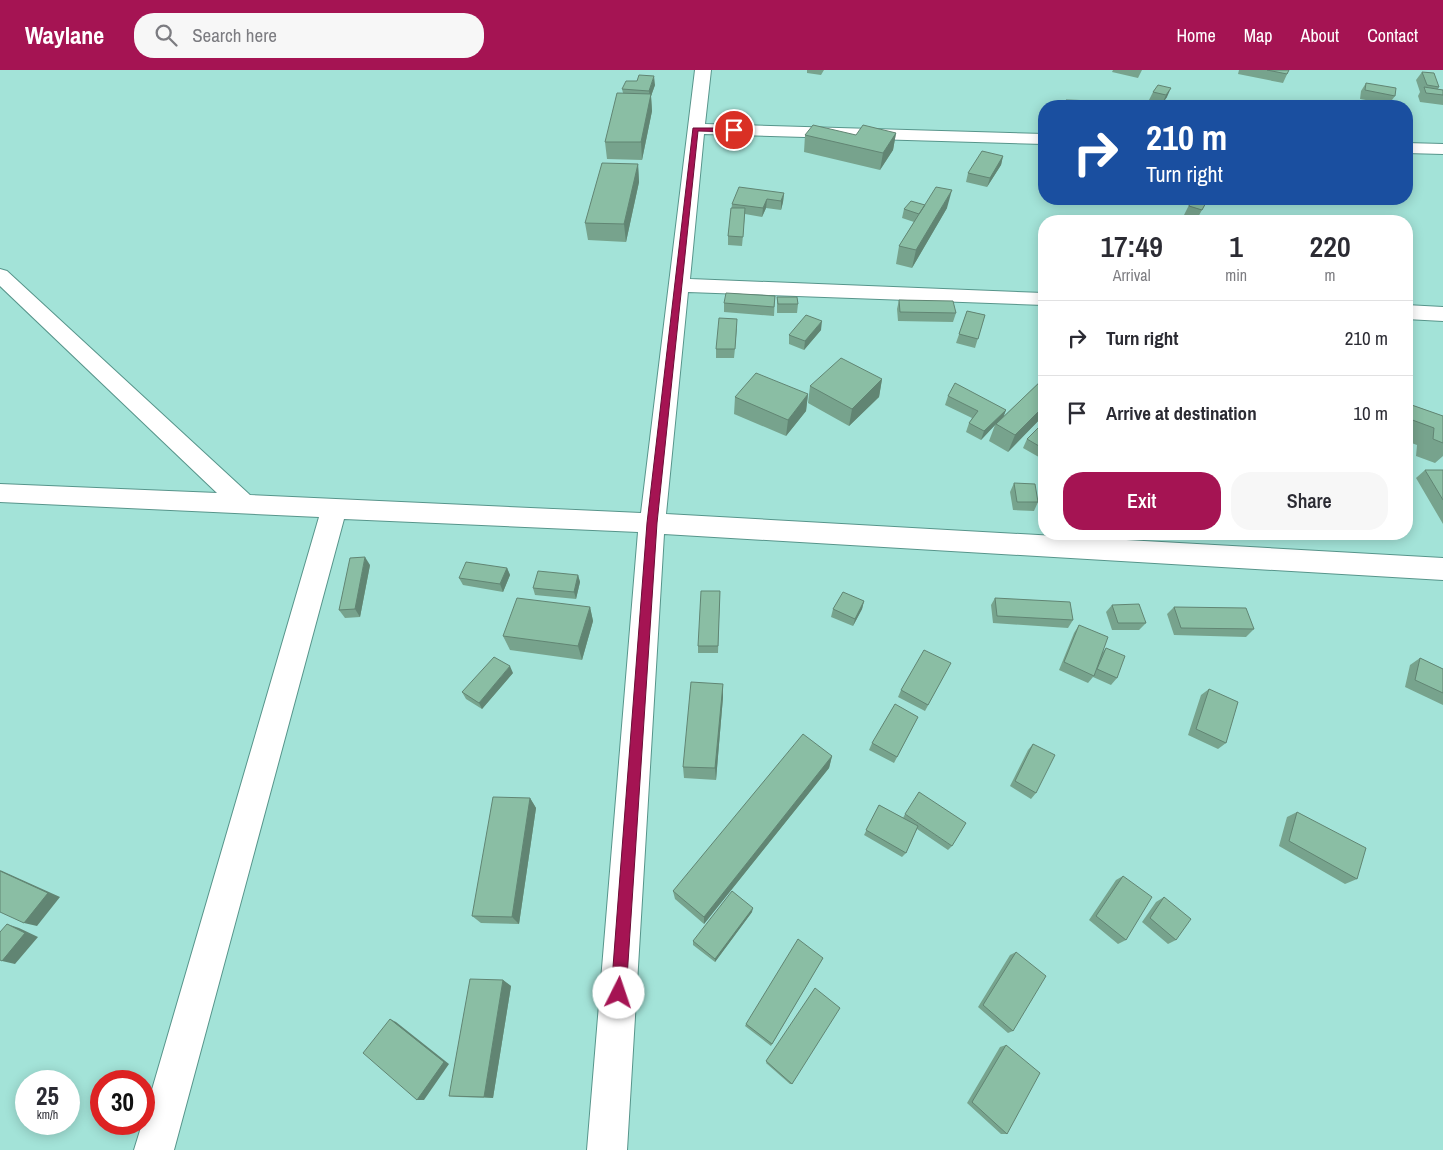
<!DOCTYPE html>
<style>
body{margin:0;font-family:"Archivo Narrow",sans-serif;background:#f7f7f7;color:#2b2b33;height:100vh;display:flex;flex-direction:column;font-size:19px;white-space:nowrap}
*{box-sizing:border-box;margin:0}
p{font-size:16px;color:#7c7c81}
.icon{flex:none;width:28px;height:28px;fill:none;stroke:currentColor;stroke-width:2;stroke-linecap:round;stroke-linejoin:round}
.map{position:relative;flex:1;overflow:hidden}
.details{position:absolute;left:1038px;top:145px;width:375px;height:325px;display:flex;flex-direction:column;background:#fff;border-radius:20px;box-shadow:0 2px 12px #0003}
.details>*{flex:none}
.banner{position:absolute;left:1038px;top:30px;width:375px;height:105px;border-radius:20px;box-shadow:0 2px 12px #0003;background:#1a4fa0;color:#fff;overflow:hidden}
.speed{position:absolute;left:15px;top:1000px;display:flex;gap:10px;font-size:25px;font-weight:700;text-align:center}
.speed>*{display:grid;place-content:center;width:65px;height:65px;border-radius:50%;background:#fff;box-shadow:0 2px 12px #0003;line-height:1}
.speed small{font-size:12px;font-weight:400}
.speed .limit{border:8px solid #d22;background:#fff;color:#111}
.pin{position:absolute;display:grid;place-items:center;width:42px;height:42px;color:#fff;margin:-21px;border:2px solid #fff;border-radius:50%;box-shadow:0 1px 5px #0007}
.me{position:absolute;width:55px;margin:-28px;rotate:4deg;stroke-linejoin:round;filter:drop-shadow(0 0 4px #0008)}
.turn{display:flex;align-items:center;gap:18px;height:105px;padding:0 25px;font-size:22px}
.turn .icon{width:65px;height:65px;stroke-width:2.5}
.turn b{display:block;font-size:35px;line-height:42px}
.eta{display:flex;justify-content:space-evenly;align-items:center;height:85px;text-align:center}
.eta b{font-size:30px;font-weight:600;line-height:35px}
.primary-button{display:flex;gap:10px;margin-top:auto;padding:10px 25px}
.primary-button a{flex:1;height:58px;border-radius:20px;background:#a51453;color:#fff;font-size:20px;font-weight:600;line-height:58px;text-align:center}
.primary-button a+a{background:#f7f7f7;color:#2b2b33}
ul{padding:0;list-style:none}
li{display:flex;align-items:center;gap:15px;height:75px;padding:0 25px;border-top:1px solid #e1e1e2}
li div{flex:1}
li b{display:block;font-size:19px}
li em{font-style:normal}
header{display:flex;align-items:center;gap:30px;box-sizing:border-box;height:70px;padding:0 25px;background:#a51453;color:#fff}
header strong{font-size:24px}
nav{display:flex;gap:28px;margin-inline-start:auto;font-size:18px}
.search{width:350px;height:45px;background:#f7f7f7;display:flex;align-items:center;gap:12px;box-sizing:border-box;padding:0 18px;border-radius:20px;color:#7c7c81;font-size:19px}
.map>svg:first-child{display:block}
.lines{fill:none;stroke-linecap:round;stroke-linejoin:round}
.minor-casing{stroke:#57958b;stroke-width:2}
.minor{fill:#fff;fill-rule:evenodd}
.wall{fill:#77a38d}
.shaded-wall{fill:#618573}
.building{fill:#8abea4;stroke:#618573}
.route{fill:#a51453;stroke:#6b0d36}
</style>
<header>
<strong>Waylane</strong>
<div class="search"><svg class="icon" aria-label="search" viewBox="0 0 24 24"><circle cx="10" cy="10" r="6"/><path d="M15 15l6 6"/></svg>Search here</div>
<nav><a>Home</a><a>Map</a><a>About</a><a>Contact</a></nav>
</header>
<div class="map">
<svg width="1443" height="1080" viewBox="0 0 1443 1080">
<rect width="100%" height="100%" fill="#a3e3d8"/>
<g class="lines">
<defs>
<path id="minor" d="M695,0H711L705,54L1044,64V74L704,64L690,209L1044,223V235L688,222L666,444L1443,488V510L664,464L627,1080H587L638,462L344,449L174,1080H134L142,1054H144V1047L319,447L0,432V414L217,423L0,216V199L7,201L250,425L641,443Z
M1406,73L1443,74V84L1406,83Z
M1406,235L1443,237V251L1406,249Z"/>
</defs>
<!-- minor casing -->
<use href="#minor" class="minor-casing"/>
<!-- minor -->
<use href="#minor" class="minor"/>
</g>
<!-- wall -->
<path class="wall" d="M807,0H824L821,5L807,3Z
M1113,0H1142L1138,8L1112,2Z
M1239,0H1289L1283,13L1238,4Z
M1422,2L1439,17L1438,19L1443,20V35L1420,32L1418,26L1420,22L1416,10Z
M1366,13L1395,26L1389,34L1360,29L1361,21Z
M655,15L651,26L652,41L642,90L607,89L605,72L623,23L622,19Z
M1158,15L1167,27L1162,34L1149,30L1153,22Z
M1066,30L1098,36H1064Z
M896,63L893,80L880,100L804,82L805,65H856Z
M1406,78L1412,95L1406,102Z
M1003,86L1001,95L987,117L966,112L968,103Z
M638,94L639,112L626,172L588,170L585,153Z
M784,123L783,132L781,140L766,138L762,147L745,144L742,176L728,175V166L732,134Z
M1192,129H1208L1197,149L1184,145Z
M1253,129H1280L1277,134Z
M925,135L947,138L912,198L896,194L899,176L914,152L902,148L904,139Z
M775,226L774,246L724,242V233Z
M777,227L798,234L797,243H777Z
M899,230L956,243L953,252L898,251L897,239Z
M967,241L985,245L975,278L956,273Z
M737,258L734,288H716V279Z
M821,260L804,280L789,274V265Z
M1044,308V345L1008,382L989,371L995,355L981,370L966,362L969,353L972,348L945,335L948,326L1006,340L1003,347Z
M882,309L879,327L849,356L808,333L810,316Z
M808,324L806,341L786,366L734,344L735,327Z
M1406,333L1443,346V386L1435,393L1416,386L1417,375L1406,371Z
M1044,360V390L1023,378L1027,369Z
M1425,400H1443V454L1416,408Z
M1014,413L1038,432L1034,441L1013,440L1010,422Z
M370,495L360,547L345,548L339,540Z
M507,498L510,505L503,522L463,515L459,508Z
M578,505L580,512L576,529L535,525L533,518Z
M720,521L718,583H698V576Z
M995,528L1073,550L1068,558L993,553L991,535Z
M864,531L862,539L853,556L831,547L833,539Z
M1112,535L1146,553L1139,560H1112L1106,542Z
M590,537L593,551L582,590L510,580L503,566Z
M1174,537L1254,559L1246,567L1174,565L1167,544Z
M1079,555L1102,583L1106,578L1117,608L1111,615L1093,607L1088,613L1059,600L1074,563Z
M1420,588L1443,599V635L1405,617L1410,595Z
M947,600L925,641L898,627L901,620Z
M513,603L482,639L466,629L462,622Z
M723,614V627L716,710L684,708L683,697Z
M1209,619L1226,673L1218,679L1188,665L1201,625Z
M918,647L894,693L869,680L872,673Z
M1033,674L1036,723L1031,729L1010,716L1028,680Z
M832,686L829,698L704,854L675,829L673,821Z
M530,728L536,738L519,854L481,853L472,846Z
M879,735L903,748L905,744L952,776L948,780L917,759L906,783L902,787L864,765Z
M1297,742L1357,809L1345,814L1279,776L1287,747Z
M1123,806L1126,870L1118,874L1089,850L1116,810Z
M1164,827L1176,870L1168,874L1142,852L1156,832Z
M752,842L715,892L693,875V871Z
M1016,882L1013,961L1008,963L978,937L1010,885Z
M823,888L771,976L745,956L746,954Z
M503,910L511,916L493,1028L459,1027L449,1026Z
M815,918L792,1014H790L766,993Z
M1006,975L1007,1064H1001L967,1033L1000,977Z"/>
<!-- shaded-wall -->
<path class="shaded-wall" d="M654,6L655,15L651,26L652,41L642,90L641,72L650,28L649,21Z
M1171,18L1167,27L1162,34L1166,25Z
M896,63L893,80L880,100L883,83Z
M1003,86L1001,95L987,117L990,108Z
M638,94L639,112L626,172L624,154Z
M952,120L947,138L912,198L916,180Z
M784,123L783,132L781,140V131Z
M767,129L766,138L762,147L763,138Z
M822,251L821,260L804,280L805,271Z
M882,309L879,327L849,356L852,339Z
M808,324L806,341L786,366L788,350Z
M1044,336V345L1008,382L1015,365Z
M1006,340L1003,348L996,354L995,355L981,370L984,361Z
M365,487L370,495L360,547L355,539Z
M507,498L510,505L503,522L500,514Z
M578,505L580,512L576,529L574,522Z
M864,531L862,539L853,556L855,549Z
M590,537L593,551L582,590L578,576Z
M510,596L513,603L482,639L479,633Z
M723,614V627L716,710L715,698Z
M832,686L829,698L704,854V847Z
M530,728L536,738L519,854L512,847Z
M0,800L60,827L37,856L24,853Z
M753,838L752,842L715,892V889Z
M7,854L19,858L38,867L15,894L2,891Z
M503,910L511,916L493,1028L484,1027Z
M390,949L396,952L449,994L424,1030H417Z"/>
<!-- building -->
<path class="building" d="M1267,0H1289L1287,4Z
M1422,2L1434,3L1439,17L1427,15Z
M639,5L654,6L649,21L622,19L626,11H637Z
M1366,13L1396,18L1395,26L1365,20Z
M1158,15L1171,18L1166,25L1153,22Z
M1424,17L1443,20V25L1426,23Z
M617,23L651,24L641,72H605Z
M1066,30L1095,31L1098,36H1068Z
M813,55L856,65L863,55L896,63L883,83L805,65Z
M1406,78L1412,95L1406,94Z
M982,81L1003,86L990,108L968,103Z
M602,93L638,94L624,154L585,153Z
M739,117L784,123L781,131L767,129L763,138L732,134Z
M936,117L952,120L916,180L899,176Z
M1192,129H1208L1202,140L1189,136Z
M911,131L925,135L919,144L904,139Z
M731,138H745L743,167L728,166Z
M726,223L775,226L774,237L724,233Z
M777,227H797L798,234H778Z
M899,230L953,231L956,243L900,242Z
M967,241L985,245L978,269L959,264Z
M806,245L822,251L805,271L789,265Z
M719,248L737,249L735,279H716Z
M841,288L882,309L852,339L810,316Z
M756,303L808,324L788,350L735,327Z
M1044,308V336L1015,365L996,354Z
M955,313L1006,340L984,361L969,353L978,341L948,326Z
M1406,333L1443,346V373L1433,369L1434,358L1407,348L1406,351Z
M1039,357L1044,360V379L1027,369Z
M1425,400H1443V430Z
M1014,413L1035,414L1038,432H1017Z
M365,487L355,539L339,540L350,488Z
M466,492L507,498L500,514L459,508Z
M538,501L578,505L574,522L533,518Z
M701,521H720L718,576H698Z
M843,522L864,531L855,549L833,539Z
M517,528L590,537L578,576L503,566Z
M995,528L1070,532L1073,550L997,546Z
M1139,534L1146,553H1118L1112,535Z
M1174,537L1246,538L1254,559L1181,558Z
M1079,555L1108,567L1094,606L1064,592Z
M1106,578L1125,586L1117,608L1097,599Z
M924,580L951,593L928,635L901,620Z
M494,587L510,596L479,633L462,622Z
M1420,588L1443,599V623L1415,610Z
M691,612L723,614L715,698L683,697Z
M1209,619L1238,632L1226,673L1196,659Z
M895,634L918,647L897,687L872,673Z
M803,664L832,686L704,847L673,821Z
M1033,674L1055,685L1036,723L1015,711Z
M919,722L966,753L952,776L905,744Z
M493,727L530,728L512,847L472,846Z
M879,735L918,756L906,783L866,760Z
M1297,742L1366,778L1357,809L1289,771Z
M0,801L48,823L24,853L0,842Z
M1123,806L1152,827L1126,870L1096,846Z
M732,821L753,838L715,889L693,871Z
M1164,827L1191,849L1176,870L1150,848Z
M7,854L25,863L2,891L0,890V862Z
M798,869L823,888L772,974L746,954Z
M1016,882L1046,906L1013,961L983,935Z
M470,909L503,910L484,1027L449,1026Z
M815,918L840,938L792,1014L766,991Z
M390,949L444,992L417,1030L363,983Z
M1006,975L1040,1003L1007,1064L972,1032Z"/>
<!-- route -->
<path class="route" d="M693,58H734L737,60L734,62L698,61L657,453L626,923L624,929L619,931L613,929L611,923L647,453Z"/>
</svg>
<div class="speed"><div>25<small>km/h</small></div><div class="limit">30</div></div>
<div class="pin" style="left:734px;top:60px;background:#d93025"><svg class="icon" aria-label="arrive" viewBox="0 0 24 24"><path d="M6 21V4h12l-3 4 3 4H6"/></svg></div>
<svg class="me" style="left:619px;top:923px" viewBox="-20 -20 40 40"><circle r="19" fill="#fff"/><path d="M0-13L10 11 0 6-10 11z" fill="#a51453"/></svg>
<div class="banner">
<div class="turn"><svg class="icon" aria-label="right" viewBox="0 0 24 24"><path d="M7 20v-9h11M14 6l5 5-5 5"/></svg><div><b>210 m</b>Turn right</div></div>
</div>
<section class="details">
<div class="eta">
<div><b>17:49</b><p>Arrival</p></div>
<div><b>1</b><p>min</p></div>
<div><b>220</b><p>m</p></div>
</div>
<ul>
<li><svg class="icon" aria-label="right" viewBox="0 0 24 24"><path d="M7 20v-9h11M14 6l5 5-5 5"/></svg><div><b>Turn right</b></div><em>210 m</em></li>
<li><svg class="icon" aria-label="arrive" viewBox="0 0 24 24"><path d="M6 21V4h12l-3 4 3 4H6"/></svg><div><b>Arrive at destination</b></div><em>10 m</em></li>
</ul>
<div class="primary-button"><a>Exit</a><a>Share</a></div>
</section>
</div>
